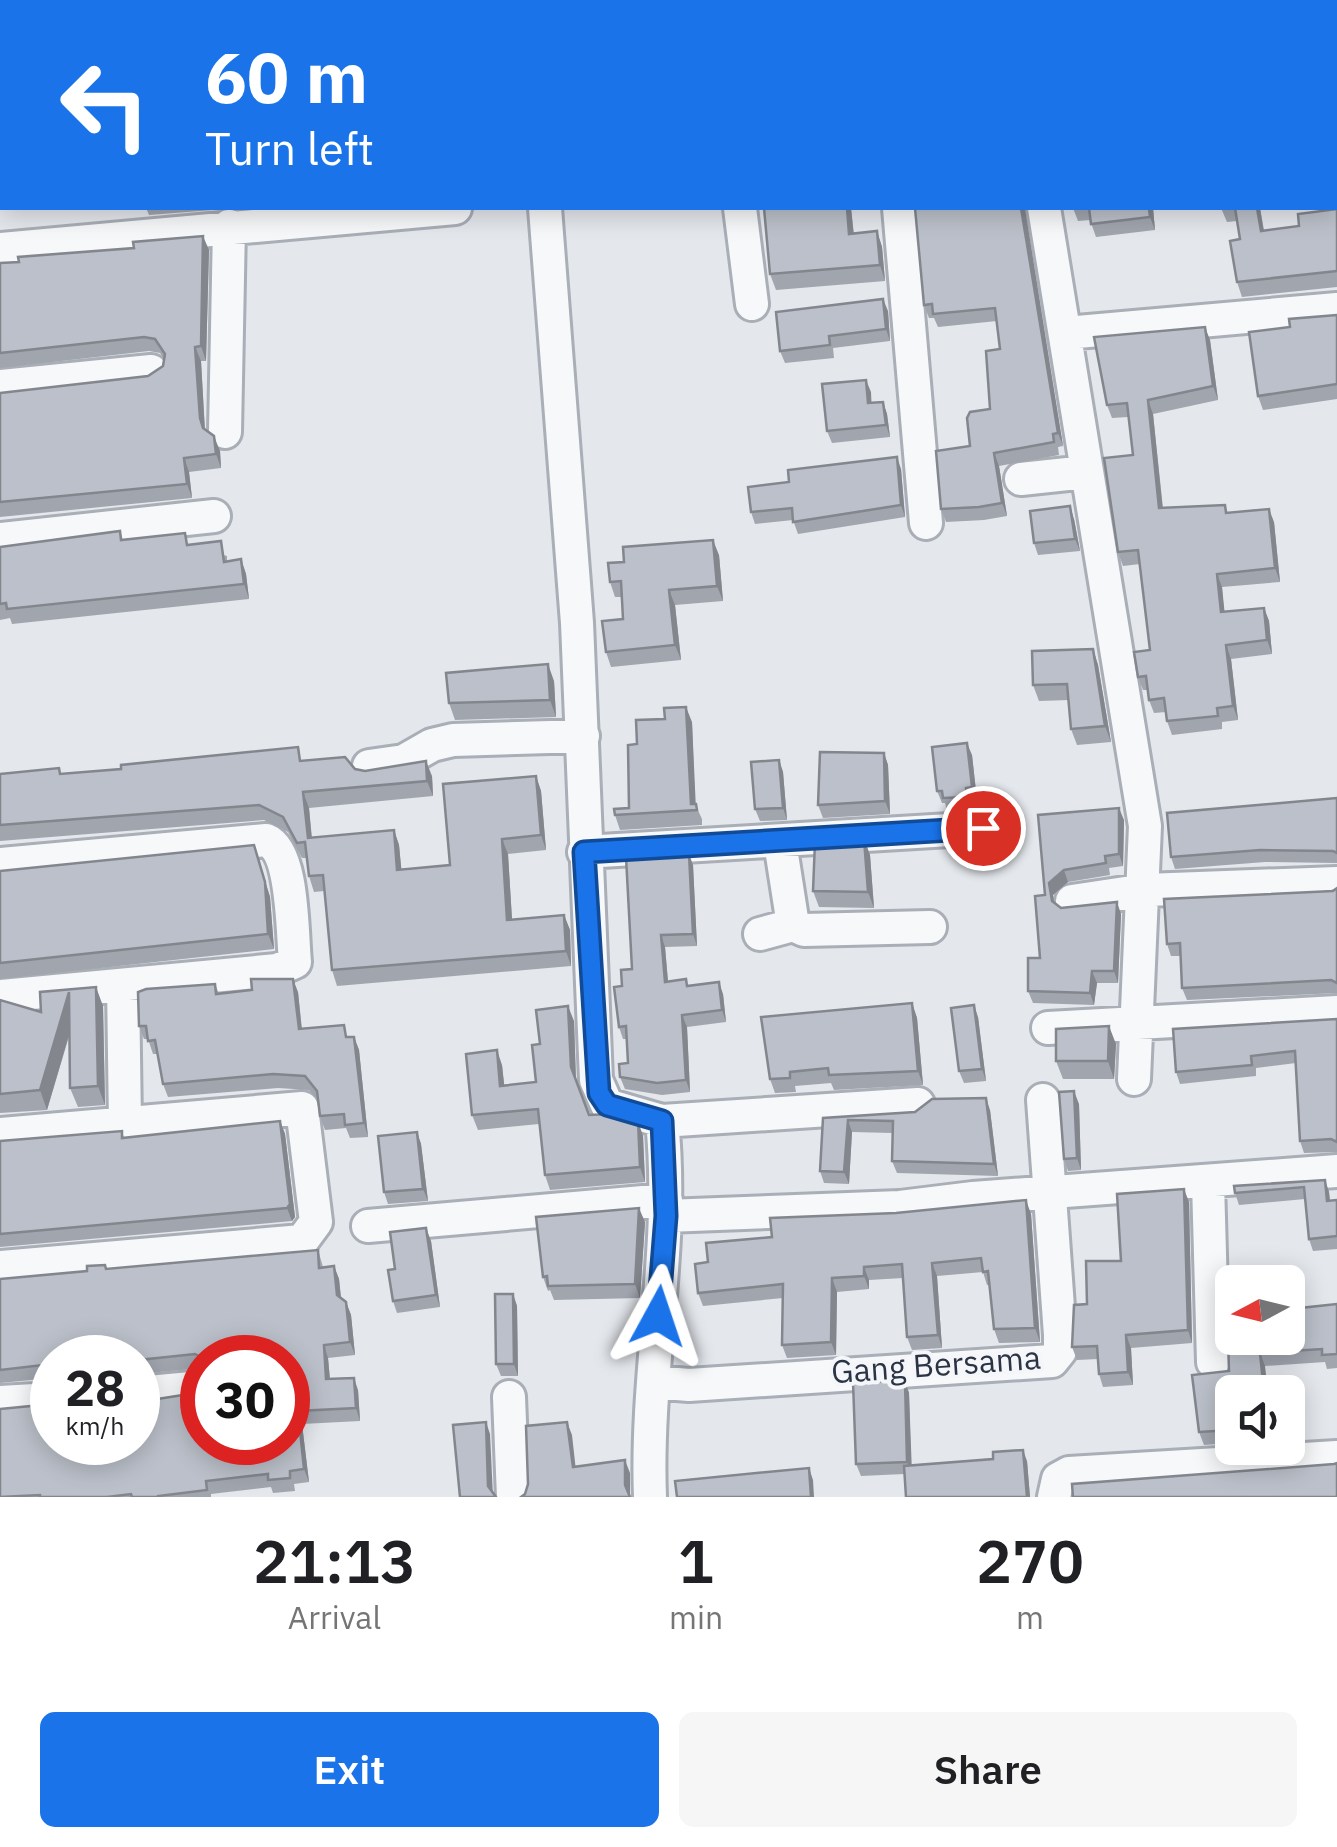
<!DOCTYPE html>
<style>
body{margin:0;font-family:"IBM Plex Sans",sans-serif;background:#f6f6f6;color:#202124;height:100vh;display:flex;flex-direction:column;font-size:38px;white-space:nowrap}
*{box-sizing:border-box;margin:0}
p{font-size:32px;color:#757577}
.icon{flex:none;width:55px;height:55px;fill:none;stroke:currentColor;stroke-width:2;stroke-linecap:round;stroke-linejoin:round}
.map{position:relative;height:1497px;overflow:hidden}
.details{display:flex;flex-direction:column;background:#fff;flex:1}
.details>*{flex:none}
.hud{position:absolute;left:0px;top:0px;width:1338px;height:210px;box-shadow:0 5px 25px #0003;background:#1a73e8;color:#fff;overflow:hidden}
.needle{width:65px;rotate:263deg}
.tools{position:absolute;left:1215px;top:1265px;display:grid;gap:20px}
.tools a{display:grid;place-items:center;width:90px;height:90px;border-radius:15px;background:#fff;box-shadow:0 5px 25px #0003;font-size:50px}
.speed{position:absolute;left:30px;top:1335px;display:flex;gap:20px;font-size:50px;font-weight:700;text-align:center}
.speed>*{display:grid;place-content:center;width:130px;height:130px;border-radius:50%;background:#fff;box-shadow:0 5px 25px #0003;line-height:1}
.speed small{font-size:25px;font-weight:400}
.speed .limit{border:15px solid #d22;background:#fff;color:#111}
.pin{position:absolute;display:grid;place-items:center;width:85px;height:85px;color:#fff;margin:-42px;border:5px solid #fff;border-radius:50%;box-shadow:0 2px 10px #0007}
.me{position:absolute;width:110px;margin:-55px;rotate:5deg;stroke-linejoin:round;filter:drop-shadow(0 0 8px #0008)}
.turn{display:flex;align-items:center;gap:35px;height:210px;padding:0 40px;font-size:45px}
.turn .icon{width:130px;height:130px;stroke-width:2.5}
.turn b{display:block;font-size:70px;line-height:85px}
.eta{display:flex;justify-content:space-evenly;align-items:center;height:170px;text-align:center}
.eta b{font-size:60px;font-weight:600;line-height:70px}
.primary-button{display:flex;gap:20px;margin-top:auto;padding:20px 40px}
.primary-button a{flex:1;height:115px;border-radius:15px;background:#1a73e8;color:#fff;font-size:40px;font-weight:600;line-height:115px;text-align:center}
.primary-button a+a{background:#f6f6f6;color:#202124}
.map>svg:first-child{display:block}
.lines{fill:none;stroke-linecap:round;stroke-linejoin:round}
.minor-casing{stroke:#a9aeb7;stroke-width:38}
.minor{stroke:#f7f8fa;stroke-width:32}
.wall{fill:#a1a5ae}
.shaded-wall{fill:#83868d}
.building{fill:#bbc0ca;stroke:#83868d;stroke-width:2.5}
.route-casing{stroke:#114b97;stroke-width:25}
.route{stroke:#1a73e8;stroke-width:18}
.labels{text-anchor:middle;stroke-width:8;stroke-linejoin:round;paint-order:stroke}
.street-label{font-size:32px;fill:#2b3445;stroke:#f4f6f9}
</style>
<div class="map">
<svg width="1337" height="1497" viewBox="0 0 1337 1497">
<rect width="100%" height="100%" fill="#e4e7ec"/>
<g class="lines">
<defs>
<path id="minor" d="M524,0V2
M1014,0V2
M327,2L351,0
M1335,13H1337
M1335,124L1337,123
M545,208L577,623L596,1080L607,1105L662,1121C675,1246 645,1371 650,1497
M740,208L752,304
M899,208L926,523
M1044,208L1145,826L1134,1079
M0,249L455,208
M1066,333L1337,309
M0,386L151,371
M225,432L229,226
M1021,479L1086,472
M0,539L214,516
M369,766L404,761L432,745L453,740L583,736
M780,842L793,925
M584,852L983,828
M0,864L266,840C294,851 292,934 295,962L277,970L0,996
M1072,901L1145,890L1337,883
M760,934L793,925L804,930L930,927
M123,985L125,1124
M1048,1028L1337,1012
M662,1121L918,1104
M0,1134L302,1108L316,1222L302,1241L0,1267
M1208,1182L1213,1362
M666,1216L900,1207L973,1198L1337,1171
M368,1226L666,1200
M653,1382L689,1385L1052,1361L1060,1351V1335L1043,1100
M138,1393L202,1387
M509,1397L513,1497
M0,1402L52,1399
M1054,1497L1058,1479L1069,1473L1337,1457"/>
</defs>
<!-- minor casing -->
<use href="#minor" class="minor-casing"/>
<!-- minor -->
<use href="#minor" class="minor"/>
</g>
<!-- wall -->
<path class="wall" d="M901,0H953V2H901Z
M1291,0H1317L1318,2H1292Z
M146,208H212L213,210L149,215Z
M764,208H851L854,234L877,231L882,247L885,281L776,290L770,274Z
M1073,208H1153L1155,230L1096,237L1090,220L1078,221Z
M1221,208H1260L1264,230L1299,226L1337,209V287L1242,297L1237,282L1240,239L1237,221L1227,222Z
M1024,211L1063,446L1058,447L1059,455L999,466L1007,516L984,520L946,522L941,509L970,446L990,409L1000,349L997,321L938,327L934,318H929L924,305Z
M209,250L206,361H201L205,430L220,451L221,468L189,472L192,498L0,517V393L148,376L163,366L164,359L160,353L149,351L0,368V263Z
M888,311L890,341L833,348L834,358L785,363L780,351Z
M1337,315V399L1263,410L1258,396L1290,327Z
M1210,340L1218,400L1153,414L1163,508L1225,505L1228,513L1274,522L1280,582L1222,587L1224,612L1264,608L1269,621L1272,654L1231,659L1238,720L1222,722V729L1172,735L1167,721L1166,712L1154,713L1149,700L1148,690H1143L1138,677L1150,650L1140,564L1123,566L1118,552L1133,455L1128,417L1112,418L1107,405Z
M871,392V403L883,402L887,414L890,437L832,443L827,431Z
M901,469L905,517L798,534L793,520L755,524L751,512Z
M1074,519L1080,551L1038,555L1034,543Z
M120,531L123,540L190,545L227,556V561L241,559L246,574L249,599L12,624L10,618L0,620V547Z
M719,555L723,601L675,605L681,660L611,667L606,652L623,619L622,597H615L610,582Z
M1093,649L1098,665L1111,742L1077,745L1071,729L1069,700L1039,701L1033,685Z
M554,681L556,717L455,720L449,703Z
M692,722L695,804L702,819V825L620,830L615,815L629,808L637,744Z
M884,753L888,765L890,814L823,818L818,805Z
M972,755L977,800H971L972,809L947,810L945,803H942L937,791Z
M303,760L365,771L432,776L433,796L309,808L312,838L394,830L399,845L401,869L450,865L536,776L541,791L546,850L508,854L512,920L564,915L570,930L571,966L337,986L332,970L324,891L314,892L309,876L307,858H302L288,832L264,820L0,841V774H62Z
M779,760L783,772L787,820L760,821L755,809Z
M1337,798V863L1265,862L1175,869L1171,857Z
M1038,815L1124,820L1123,866L1109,868L1110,875L1068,882L1053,895L1054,903L1061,908L1121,914L1118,983H1097L1094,1005L1033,1003L1028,991L1040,958L1045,895Z
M864,839L870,855L874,908L819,907L813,891Z
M254,845L270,897L274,949L0,979V871Z
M693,865L697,946L665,947L668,981L723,994L726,1022L687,1027L690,1092L662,1095L625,1089L620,1077L628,1063L627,1039H623L619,1027L632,969Z
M1337,888V993L1187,1000L1182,988L1180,956H1171L1167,944Z
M215,984L219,994L298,992L302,1029L349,1037H354L359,1050L368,1137L350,1138L346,1128L325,1130L320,1116L318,1100L309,1090L278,1088L168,1097L163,1084L158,1054H153L148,1039H144L139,1026Z
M0,1000L41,1012L103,1006L105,1105L78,1107L70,1088V1033L47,1110L0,1113Z
M912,1003L917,1018L923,1085L834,1090L831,1083L795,1086L796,1092L775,1093L770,1079Z
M978,1017L986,1081L964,1083L959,1071Z
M1337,1019V1152L1304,1153L1300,1141L1296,1063L1256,1068V1076L1180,1084L1176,1072Z
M574,1021L576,1081L589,1115L643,1136L645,1182L550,1190L545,1175L539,1124L478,1130L472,1115L502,1065L504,1085L536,1082L540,1044Z
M1116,1044L1114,1079H1063L1056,1061Z
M1079,1104L1081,1170L1068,1171L1064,1159Z
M990,1110L998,1176L897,1173L892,1161L893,1133L852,1132L849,1184L824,1183L820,1171L823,1118Z
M280,1121L285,1134L295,1217L292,1221L0,1247V1141L122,1131L124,1138Z
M417,1132L421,1144L428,1201L388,1204L384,1192Z
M1325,1180L1329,1192L1330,1201L1337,1200V1249L1313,1251L1309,1239L1305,1199L1239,1205L1235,1193Z
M1189,1202L1192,1343L1131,1348L1133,1385L1103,1387L1099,1374L1098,1359L1077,1360L1072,1347L1087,1304L1121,1261Z
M1031,1214L1040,1342L999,1343L994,1329L989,1285H987L983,1272L937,1276L942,1348L912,1350L907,1337L903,1278L869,1280V1289L837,1292L836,1355L787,1358L782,1345L783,1298L703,1306L698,1293Z
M645,1222L640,1298L554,1300L550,1290L548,1291L543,1277Z
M431,1241L440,1307L397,1313L393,1301Z
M318,1250L323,1267L334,1266L339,1279L341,1298L346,1302L351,1315L355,1355L328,1358L330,1379L358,1390L360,1421L302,1424L309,1482L294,1484L295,1491L273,1493L271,1487L211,1494V1497H0L52,1442H202L288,1358H202V1368L138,1374V1358H52V1378L0,1383V1279Z
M513,1294L517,1306L518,1376H501L496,1364Z
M1289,1299L1292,1308L1337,1304V1368L1327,1369L1325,1362L1265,1366L1232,1392V1443L1204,1445L1199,1432L1229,1371Z
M905,1381L909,1393L911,1465L1027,1461L1030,1497H906L904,1474L861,1476L856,1464Z"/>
<!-- shaded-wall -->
<path class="shaded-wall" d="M847,208H851L855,249L849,234Z
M1021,208H1025L1063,446L1058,433Z
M1149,208H1153L1155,230L1150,217Z
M1257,208H1260L1266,246L1261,231Z
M877,231L882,247L885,281L880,265Z
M203,236L209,250L206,361L201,346Z
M883,299L888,311L890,341L886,329Z
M1205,327L1210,340L1218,400L1213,386Z
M195,347L201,361L205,433L200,418Z
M866,380L871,392L872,415L868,403Z
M1148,400L1153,414L1164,522L1159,508Z
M883,402L887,414L890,437L886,425Z
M214,436L220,451L221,468L216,454Z
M994,453L999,466L1007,516L1002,503Z
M897,457L901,469L905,517L901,505Z
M184,458L189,472L192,498L187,484Z
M1070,506L1074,519L1080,551L1075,539Z
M1269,509L1274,522L1280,582L1275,568Z
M713,540L719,555L723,601L717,586Z
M241,559L246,574L249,599L244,584Z
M1217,574L1222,587L1226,626L1221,612Z
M669,590L675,605L681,660L675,645Z
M1264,608L1269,621L1272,654L1267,640Z
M1226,645L1231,659L1238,720L1233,706Z
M1093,649L1098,665L1111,742L1105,726Z
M548,664L554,681L556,717L550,700Z
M686,707L692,722L696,810L691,804Z
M967,743L972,755L977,800L972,787Z
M884,753L888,765L890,814L885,801Z
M779,760L783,772L787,820L783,808Z
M426,761L432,776L433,796L427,781Z
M536,776L541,791L546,850L541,835Z
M303,792L309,808L313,854L308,838Z
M1119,808L1124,820L1123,866L1119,854Z
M394,830L399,845L403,885L397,870Z
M502,839L508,854L513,935L507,920Z
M864,839L870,855L874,908L868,892Z
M254,845L270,897L274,949L268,934Z
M689,854L693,865L697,946L693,934Z
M1064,870L1068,882L1053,895L1056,913L1052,901L1049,883Z
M1117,902L1121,914L1118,983L1114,971Z
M564,915L570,930L571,966L566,951Z
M661,935L665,947L669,994L665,982Z
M1092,971L1097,983L1094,1005L1090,993Z
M293,979L298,992L303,1043L299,1029Z
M719,982L723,994L726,1022L722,1010Z
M96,987L103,1006L105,1105L98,1086Z
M69,992L76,1011L47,1110L40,1090Z
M912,1003L917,1018L923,1085L918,1071Z
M974,1005L978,1017L986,1081L982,1069Z
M568,1006L574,1021L576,1082L571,1067Z
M682,1015L687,1027L690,1092L686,1080Z
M1109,1026L1116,1044L1114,1079L1108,1061Z
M354,1037L359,1050L368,1137L364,1123Z
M497,1050L502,1065L506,1101L500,1086Z
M1074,1091L1079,1104L1081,1170L1077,1158Z
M986,1098L990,1110L998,1176L994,1164Z
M848,1120L852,1132L849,1184L844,1172Z
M280,1121L285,1134L295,1217L292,1221L287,1208Z
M638,1121L643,1136L645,1182L640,1167Z
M417,1132L421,1144L428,1201L423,1189Z
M1325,1180L1329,1192L1331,1213L1327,1201Z
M1184,1189L1189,1202L1192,1343L1188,1330Z
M1026,1200L1031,1214L1040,1342L1035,1328Z
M639,1208L645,1222L640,1298L635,1284Z
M426,1228L431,1241L440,1307L436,1295Z
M932,1263L937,1276L942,1348L938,1335Z
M334,1266L339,1279L342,1308L337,1295Z
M864,1267L869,1280V1289L864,1276Z
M832,1278L837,1292L836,1355L831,1342Z
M513,1294L517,1306L518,1376L514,1364Z
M346,1302L351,1315L355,1355L350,1342Z
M1126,1335L1131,1348L1133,1385L1128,1372Z
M324,1345L328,1358L331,1392L326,1379Z
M1260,1353L1265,1366L1268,1392H1264Z
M354,1378L358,1390L360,1421L356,1408Z
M905,1381L909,1393L912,1474L907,1462Z
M298,1411L302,1424L309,1482L304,1469Z
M486,1422L490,1434L493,1497L488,1486Z
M567,1422L572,1435L577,1480L573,1467Z
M1023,1450L1027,1461L1030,1497H1027Z
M625,1460L630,1473V1497L625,1485Z
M809,1468L813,1480L814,1497H811Z"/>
<!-- building -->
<path class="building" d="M414,0H505L507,2H383Z
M591,0H654V2H591Z
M901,0H923V2H901Z
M1215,0H1235V2H1216Z
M1335,30H1337V92L1335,91Z
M1335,128H1337V193H1335Z
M764,208H847L849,234L877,231L880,265L770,274Z
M915,208H1021L1058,433L1053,434L1054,442L994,453L1002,503L979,507L941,509L936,451L970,446L967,418L970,412L990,409L986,351L1000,349L995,308L933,314L932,304L924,305Z
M1089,208H1149L1150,217L1091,224Z
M1235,208H1257L1261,231L1299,226L1298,214L1337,209V271L1237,282L1230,241L1240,239Z
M203,236L201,346L195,347L200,418L203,428L214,436L216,454L184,458L187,484L0,502V393L148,376L163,366L165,354L155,339L144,337L0,353V263L19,262L18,257L134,248L133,242Z
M883,299L886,329L829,336L830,345L780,351L776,312Z
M1337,315V384L1258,396L1249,332L1290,327L1289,319Z
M1205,327L1213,386L1148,400L1159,508L1225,505L1226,513L1269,509L1275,568L1217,574L1221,612L1264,608L1267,640L1226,645L1233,706L1217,708L1218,716L1167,721L1164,698L1149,700L1146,676L1138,677L1134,652L1150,650L1138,550L1118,552L1104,458L1133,455L1127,403L1107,405L1094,337Z
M866,380L868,403L883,402L886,425L827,431L822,384Z
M897,457L901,505L793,522L792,508L751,512L748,487L789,482L788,470Z
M1070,506L1075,539L1034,543L1030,511Z
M120,531L121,540L185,533L187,545L221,541L224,562L241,559L244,584L7,609L6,603L0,604V547Z
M713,540L717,586L669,590L675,645L606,652L602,621L623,619L621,581L610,582L608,563L624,562L623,547Z
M1093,649L1105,726L1071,729L1067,684L1033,685L1032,651Z
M548,664L550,700L449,703L446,673Z
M686,707L691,804H696L697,810L615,815L614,809L629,808L628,745L637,744L636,720L665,719L664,708Z
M967,743L972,787L966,788L967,797L943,798L942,791H937L932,747Z
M298,747L300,761L345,757L355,769L365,771L426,761L427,781L303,792L308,838L394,830L397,870L450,865L443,784L536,776L541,835L502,839L507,920L564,915L566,951L332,970L323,875L309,876L305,842L297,843L283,817L259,805L0,825V774L59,768L60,774L121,769V765Z
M820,752L884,753L885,801L818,805Z
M779,760L783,808L755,809L751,762Z
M1337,798V853L1333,851L1260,850L1171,857L1167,813Z
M1119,808V854L1105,856L1106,863L1064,870L1049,883L1052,901L1061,908L1117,902L1114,971H1092L1090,993L1028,991V958H1040L1035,896L1045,895L1038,815Z
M864,839L868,892L813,891L815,842Z
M254,845L265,882L268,934L0,963V871Z
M689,854L693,934L661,935L665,982L686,979L687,986L719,982L722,1010L682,1015L686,1080L657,1083L620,1077L619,1064L628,1063L626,1026L619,1027L614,987L622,986L621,970L632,969L626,857Z
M1337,888V983L1331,980L1182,988L1180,943L1167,944L1164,899L1333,891Z
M251,979H293L299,1029L344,1025L346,1037H354L364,1123L345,1125L344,1114L320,1116L317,1091L305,1076L273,1074L163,1084L155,1040L148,1041L146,1026H139L138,992L146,989L215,984L216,994L252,990Z
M96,987L98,1086L70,1088L69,992L40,1090L0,1094V1000L41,1012L40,992Z
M912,1003L918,1071L829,1075L828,1068L790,1072V1078L770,1079L761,1017Z
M974,1005L982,1069L959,1071L951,1008Z
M568,1006L571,1067L589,1115L611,1114L638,1121L640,1167L545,1175L538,1109L472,1115L466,1054L497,1050L500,1086L536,1082L532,1045L540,1044L536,1010Z
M1337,1019V1142L1331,1139L1300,1141L1295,1051L1251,1056L1252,1065L1176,1072L1173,1029Z
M1109,1026L1108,1061H1056V1029Z
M1074,1091L1077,1158L1064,1159L1059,1092Z
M986,1098L994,1164L892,1161L893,1121L848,1120L844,1172L820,1171L823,1118L915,1112L932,1099Z
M280,1121L290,1204L287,1208L0,1234V1141L122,1131V1138Z
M417,1132L423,1189L384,1192L378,1136Z
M1325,1180L1327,1201L1337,1200V1236L1309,1239L1304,1187L1235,1193L1234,1186Z
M1184,1189L1188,1330L1126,1335L1128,1372L1099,1374L1097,1346L1072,1347L1074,1305L1087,1304L1086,1261H1121L1117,1194Z
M1026,1200L1035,1328L994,1329L988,1271L983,1272L981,1258L932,1263L938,1335L907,1337L902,1264L864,1267V1276L832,1278L831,1342L782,1345L783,1284L698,1293L695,1264L708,1262L706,1243L772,1237L770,1218L896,1213Z
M639,1208L635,1284L548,1286L547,1276L543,1277L536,1217Z
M426,1228L436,1295L393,1301L388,1270L395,1269L390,1232Z
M318,1250L319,1268L334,1266L337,1295L346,1302L350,1342L324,1345L326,1379L354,1378L356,1408L298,1411L304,1469L290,1471V1478L268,1480V1474L206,1481L207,1490L158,1496V1497H132L131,1494L107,1497H40V1495L0,1497V1409L52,1404V1442H138V1402L202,1392V1442H288V1358H203L195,1354L138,1360V1358H52V1364L0,1370V1279L87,1271V1266L105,1265L106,1269Z
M495,1294H513L514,1364H496Z
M1288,1299H1289L1290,1309L1337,1304V1354L1322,1355V1349L1260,1353L1264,1392H1232V1430L1199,1432L1192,1375L1229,1371L1227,1305H1232V1338H1288Z
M905,1381L907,1462L856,1464L853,1382Z
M486,1422L488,1486L496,1497H460L453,1425Z
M567,1422L573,1467L625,1460V1485L630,1497H521L525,1494L528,1484L526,1426Z
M1023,1450L1027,1497H906L904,1466L993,1459V1452Z
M1337,1463V1497H1073L1072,1484L1334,1464Z
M809,1468L811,1497H677L675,1481Z"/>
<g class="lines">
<defs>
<path id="route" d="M658,1316L666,1216L662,1121L607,1105L599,1093L584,852L983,828"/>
</defs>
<!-- route casing -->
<use href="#route" class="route-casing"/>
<!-- route -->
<use href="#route" class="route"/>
</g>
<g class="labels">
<!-- street labels -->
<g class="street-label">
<text transform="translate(936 1365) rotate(-4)" y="11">Gang Bersama</text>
</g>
</g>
</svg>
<div class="tools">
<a><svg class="needle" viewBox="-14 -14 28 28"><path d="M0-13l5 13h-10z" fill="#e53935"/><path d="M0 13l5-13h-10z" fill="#757577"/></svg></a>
<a><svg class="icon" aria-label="sound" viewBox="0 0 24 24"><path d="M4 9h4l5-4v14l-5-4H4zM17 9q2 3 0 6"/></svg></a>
</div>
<div class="speed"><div>28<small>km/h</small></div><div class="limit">30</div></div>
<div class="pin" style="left:983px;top:828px;background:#d93025"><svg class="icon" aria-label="arrive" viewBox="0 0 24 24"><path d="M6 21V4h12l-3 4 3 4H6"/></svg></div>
<svg class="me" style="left:658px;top:1316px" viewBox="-20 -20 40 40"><path d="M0-17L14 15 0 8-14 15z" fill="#1a73e8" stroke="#fff" stroke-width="4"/></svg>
<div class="hud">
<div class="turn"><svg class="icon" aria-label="left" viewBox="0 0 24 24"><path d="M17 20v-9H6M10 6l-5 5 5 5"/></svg><div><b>60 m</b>Turn left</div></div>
</div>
</div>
<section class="details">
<div class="eta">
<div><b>21:13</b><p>Arrival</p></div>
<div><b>1</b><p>min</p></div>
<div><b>270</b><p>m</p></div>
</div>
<div class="primary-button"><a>Exit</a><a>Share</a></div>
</section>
